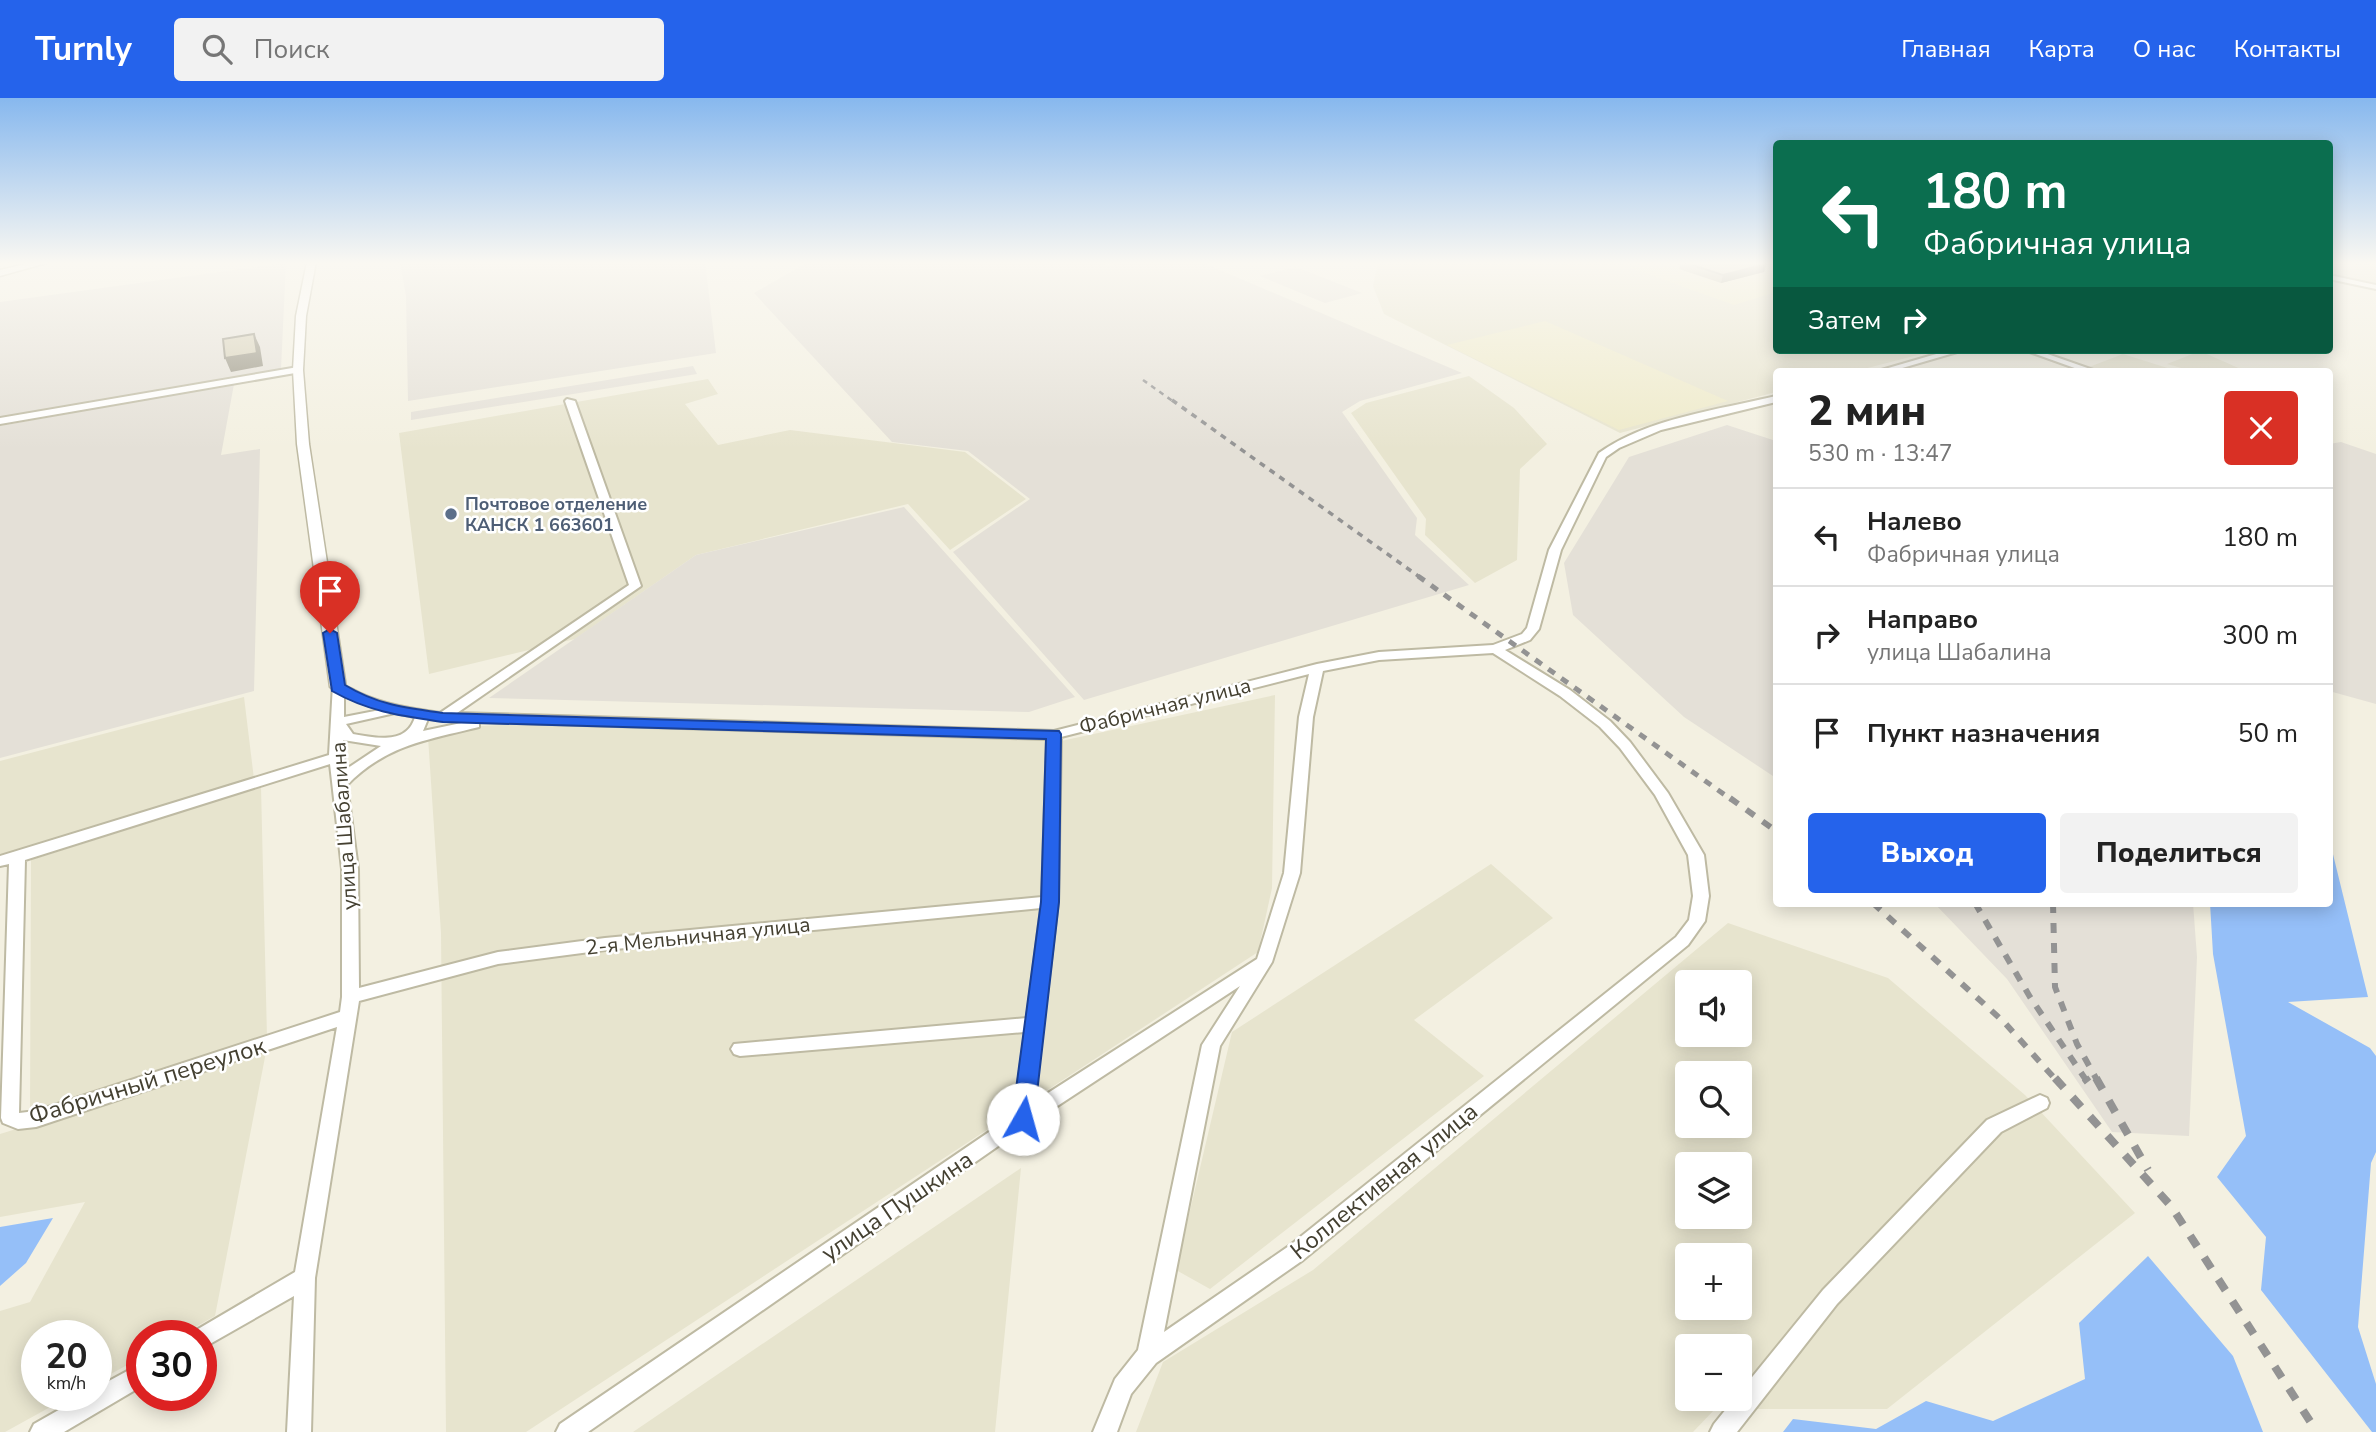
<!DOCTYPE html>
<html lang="ru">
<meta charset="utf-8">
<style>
body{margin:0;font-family:"Nunito Sans",sans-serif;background:#f2f2f2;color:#222;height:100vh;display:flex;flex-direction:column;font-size:26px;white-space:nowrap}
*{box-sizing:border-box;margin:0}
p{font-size:23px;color:#767676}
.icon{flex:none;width:38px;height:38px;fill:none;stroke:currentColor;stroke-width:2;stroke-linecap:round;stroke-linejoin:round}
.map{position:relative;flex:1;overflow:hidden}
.side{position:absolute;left:1773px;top:270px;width:560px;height:539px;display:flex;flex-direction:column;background:#fff;border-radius:7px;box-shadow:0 4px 18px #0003}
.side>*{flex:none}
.banner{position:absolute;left:1773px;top:42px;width:560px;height:214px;border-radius:7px;box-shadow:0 4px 18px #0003;background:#0b6e4f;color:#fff;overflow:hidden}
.buttons{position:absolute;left:1675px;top:872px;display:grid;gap:14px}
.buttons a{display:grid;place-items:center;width:77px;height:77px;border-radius:7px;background:#fff;box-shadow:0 4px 18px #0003;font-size:35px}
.speed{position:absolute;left:21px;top:1222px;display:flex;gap:14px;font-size:35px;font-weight:700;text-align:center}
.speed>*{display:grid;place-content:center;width:91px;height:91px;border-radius:50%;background:#fff;box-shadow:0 4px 18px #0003;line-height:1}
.speed small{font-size:18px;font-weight:400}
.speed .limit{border:10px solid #d22;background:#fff;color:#111}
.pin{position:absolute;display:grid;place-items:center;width:60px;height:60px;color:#fff;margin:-72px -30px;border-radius:50% 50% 50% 0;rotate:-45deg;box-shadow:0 0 7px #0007}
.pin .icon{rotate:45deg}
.me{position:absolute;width:77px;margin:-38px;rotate:7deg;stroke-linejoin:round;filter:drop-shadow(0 0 5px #0008)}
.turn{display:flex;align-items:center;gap:24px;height:147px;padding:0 35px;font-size:32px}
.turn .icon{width:91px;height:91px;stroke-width:2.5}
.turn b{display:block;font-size:49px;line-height:60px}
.then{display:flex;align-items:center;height:66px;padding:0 35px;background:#0003;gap:14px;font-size:26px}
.round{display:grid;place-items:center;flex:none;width:74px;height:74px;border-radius:7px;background:#f2f2f2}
.summary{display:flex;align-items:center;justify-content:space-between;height:119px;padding:0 35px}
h1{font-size:42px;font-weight:800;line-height:52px}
.action{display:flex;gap:14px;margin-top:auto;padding:14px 35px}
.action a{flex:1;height:80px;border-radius:7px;background:#2563eb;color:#fff;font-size:28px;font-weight:800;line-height:80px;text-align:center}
.action a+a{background:#f2f2f2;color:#222}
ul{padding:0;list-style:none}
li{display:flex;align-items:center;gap:21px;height:98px;padding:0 35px;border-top:2px solid #e0e0e0}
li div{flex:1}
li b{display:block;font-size:26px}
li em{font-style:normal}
header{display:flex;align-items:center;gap:42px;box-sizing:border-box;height:98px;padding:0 35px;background:#2563eb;color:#fff}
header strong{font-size:33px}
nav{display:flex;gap:38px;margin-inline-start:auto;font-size:24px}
.search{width:490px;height:63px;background:#f2f2f2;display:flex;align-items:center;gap:18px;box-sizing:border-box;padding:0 24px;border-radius:7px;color:#767676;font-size:26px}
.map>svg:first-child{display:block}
.residential{fill:#e7e4ce;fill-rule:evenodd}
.industrial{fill:#e4e0d7}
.education{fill:#eeeac9}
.water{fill:#95bff8}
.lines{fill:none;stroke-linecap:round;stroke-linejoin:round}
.minor-casing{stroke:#bebaa3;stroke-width:4}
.tertiary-casing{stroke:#bebaa3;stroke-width:3}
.minor{fill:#fff;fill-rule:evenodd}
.tertiary{fill:#fff;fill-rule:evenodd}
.rail-far4{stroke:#939393;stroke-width:2.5;stroke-dasharray:5 5;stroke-linecap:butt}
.rail-far3{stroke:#939393;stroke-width:3.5;stroke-dasharray:6 6;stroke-linecap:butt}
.rail-far2{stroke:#939393;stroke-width:5;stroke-dasharray:8 8;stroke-linecap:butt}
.rail-far1{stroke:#939393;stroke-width:6;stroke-dasharray:10 10;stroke-linecap:butt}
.rail{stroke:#939393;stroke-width:8;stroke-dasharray:13 13;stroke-linecap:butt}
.wall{fill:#b6b19c}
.shaded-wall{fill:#94907f}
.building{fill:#d4ceb5;stroke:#94907f;stroke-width:2}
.route{fill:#2563eb;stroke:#184099;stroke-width:2}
.service-dot{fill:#5c6f8a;stroke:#fff;stroke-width:2.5}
.labels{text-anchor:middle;stroke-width:5;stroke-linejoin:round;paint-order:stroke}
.far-service-label{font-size:18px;font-weight:bold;fill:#4e5e75;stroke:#fff;text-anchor:start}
.street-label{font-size:21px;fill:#444031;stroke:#fff}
.near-street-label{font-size:24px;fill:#444031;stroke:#fff}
</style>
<header>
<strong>Turnly</strong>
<div class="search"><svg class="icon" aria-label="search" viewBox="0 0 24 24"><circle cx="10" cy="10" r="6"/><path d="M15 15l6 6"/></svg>Поиск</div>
<nav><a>Главная</a><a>Карта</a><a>О нас</a><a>Контакты</a></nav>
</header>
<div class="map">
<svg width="2376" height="1334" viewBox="0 0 2376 1334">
<rect width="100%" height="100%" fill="#f3f0e1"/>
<!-- residential -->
<path class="residential" d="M1378,164H1763L1776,169V252H1937L1856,273H1776V294L1620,335L1384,216L1373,188Z
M2329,164H2376V186L2329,176Z
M2200,253L2243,272L2192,273L2167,266Z
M2123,256L2177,273H2102L2089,269Z
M1469,278L1514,310L1547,346L1520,371L1517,462L1475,485L1425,437L1426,421L1351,315L1366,305Z
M708,281L718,296L685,306L718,347L790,332L965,354L1026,401L950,452L908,406L696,457L575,541L429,576L399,335Z
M1275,597L1272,790L1258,854L526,1334H446L441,835L428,639L482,628L538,625L1061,643Z
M244,599L254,681L0,760V663Z
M261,689L267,939L30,1017L31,762Z
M1491,766L1553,820L1414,922L1484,978L1210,1191L1176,1172L1232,934Z
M1728,825L1888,880L2025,997L2135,1115L1887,1311H1715L1693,1334H1136L1163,1264L1313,1172ZM1687,884H1740V936H1687ZM1687,975H1740V1027H1687ZM1687,1066H1740V1118H1687ZM1687,1157H1740V1209H1687ZM1687,1248H1740V1300H1687Z
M266,954L215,1218L181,1237H142V1259L96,1284V1237H37V1297H72L5,1334H0V1213L30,1204L85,1104L0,1119V1036Z
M1021,1070L995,1334H633Z"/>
<!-- industrial -->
<path class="industrial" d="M400,164H705L716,255L408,303L406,198Z
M808,164H1100L1108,168L1126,164H1201L1462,275L1360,303L1342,314L1417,420L1415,437L1469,487L1084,602L953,454L1030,401L968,353L892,344L754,195Z
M286,165L281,271L0,319V204Z
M1296,169L1362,195L1325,205L1260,178Z
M693,268L697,276L411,322V314Z
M234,286L221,357L260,351L254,593L0,660V328Z
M1727,327L1776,343V680L1684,619L1573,517L1564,465L1629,359Z
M2341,344L2376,356V606L2329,593V346Z
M904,409L1075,599L1029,614L489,600L696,457Z
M1934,805H2193L2197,859L2189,1038L2112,1034L2007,881Z"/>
<!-- education -->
<path class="education" d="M1636,164H1756L1776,172V194L1734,207L1623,167Z
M1545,223L1728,303L1619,332L1447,247Z"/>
<!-- water -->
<path class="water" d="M2329,740L2368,899L2288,904L2370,950L2376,958V1054L2371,1065L2358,1229L2376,1286V1334H2372L2261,1192L2266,1139L2217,1079L2246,1038L2213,856L2210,805H2329Z
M53,1120L26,1165L0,1188V1129Z
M2148,1158L2233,1258L2263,1334H1783L1793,1321L1876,1331L1926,1303L1993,1323L2085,1281L2079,1225Z"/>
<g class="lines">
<defs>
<path id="minor" d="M1770,164H1776V167Z
M2329,177L2376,187V191L2329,181Z
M1950,252H1964L1892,273H1878Z
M2024,252H2036L2096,273H2083Z
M298,269L302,272L301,274L0,326V320Z
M1776,298V304L1661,332L1619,350L1606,359L1561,452L1539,531L1530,542L1505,552L1570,592L1610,623L1630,644L1668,695L1704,757L1709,798L1705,823L1688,847L1303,1162L1156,1265L1131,1296L1117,1334H1093L1115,1281L1138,1252L1202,947L1240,888L1030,1026L588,1334H556L560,1326L1014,1017L1025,934L740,958L734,956L731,951L734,946L1027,920L1041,810L605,852L498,866L359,903L315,1180L311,1334H287L294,1198L201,1251V1237H192L193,1234L295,1174L337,929L36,1029L18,1031L3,1025L1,1020L9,766L0,768V758L329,657L333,586C343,585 350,591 359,595C385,607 412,611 440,615L629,487L565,303L567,301L575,303L641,488L457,615L1054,633L1317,566L1379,554L1493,547L1522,536L1527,530L1549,452L1599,355C1648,320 1718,312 1776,298ZM1493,555L1560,598L1600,629L1620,650L1655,697L1688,757L1693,798L1689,822L1676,839L1289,1148L1164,1234L1220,948L1272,864L1300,775L1313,619L1323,573L1379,562ZM1309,576L1299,619L1284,775L1257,861L1034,1004L1058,804L1061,639ZM344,598L380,612L344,619ZM395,615L415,619C407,647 376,640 353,636L346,626ZM428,621L466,624L423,633ZM479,624L1047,641L1042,799L605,840L498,854L359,890L358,771L347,687C386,647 427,642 479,629ZM343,642L381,648L345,672ZM330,666L342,771V899L340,914L36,1013L19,1015L25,762Z
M2040,997L2047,1000L2049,1005L2047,1010L2001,1034L1837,1206L1737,1334H1710L1714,1326L1735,1300H1740V1294L1823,1192L1987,1022Z
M142,1265V1288L64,1334H30L34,1326L85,1297H96V1290Z"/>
<path id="tertiary" d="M34,164H50L0,178V172Z
M307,164H316L306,218L303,272L309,346L346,589L338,594L330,589L297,346L293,272L296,218Z"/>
</defs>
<!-- minor casing -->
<use href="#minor" class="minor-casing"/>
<!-- tertiary casing -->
<use href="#tertiary" class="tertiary-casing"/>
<!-- minor -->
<use href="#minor" class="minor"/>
<!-- tertiary -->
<use href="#tertiary" class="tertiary"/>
<!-- rail-far4 -->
<path class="rail-far4" d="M1143,282L1174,304"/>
<!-- rail-far3 -->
<path class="rail-far3" d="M1172,302L1421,480"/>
<!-- rail-far2 -->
<path class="rail-far2" d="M1418,478L1732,702"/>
<!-- rail-far1 -->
<path class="rail-far1" d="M1730,700L1776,733
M1873,805L2005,925L2056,982
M1975,805L2030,899L2086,982
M2053,805L2055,889L2077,946L2097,982"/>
<!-- rail -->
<path class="rail" d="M2055,980L2171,1108L2317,1334
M2085,980L2088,984
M2096,980L2148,1072"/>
</g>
<!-- wall -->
<path class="wall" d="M1681,164H1762L1766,166L1764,174L1721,185L1679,171Z"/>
<!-- shaded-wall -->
<path class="shaded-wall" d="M1766,166L1764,174L1721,185L1723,177Z
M254,236L260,249L263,268L231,274L225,260Z"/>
<!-- building -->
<path class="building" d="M1683,164H1762L1766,166L1723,177Z
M254,236L257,255L225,260L223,241Z"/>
<!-- sky -->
<linearGradient id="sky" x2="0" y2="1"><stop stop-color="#87b8ee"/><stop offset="0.47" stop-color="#faf8f2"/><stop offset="1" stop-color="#faf8f2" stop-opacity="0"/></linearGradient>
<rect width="2376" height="351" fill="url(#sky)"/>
<!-- route -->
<path class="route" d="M330,531L337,535L345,587C378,607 406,610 443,615L1059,633L1061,636L1059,804L1034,1021L1031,1027L1023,1030L1015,1027L1012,1021L1041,804L1046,641L443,624C402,618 369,614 332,593L323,535Z"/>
<!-- markers -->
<circle class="service-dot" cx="451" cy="416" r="7"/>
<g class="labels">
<!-- far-service labels -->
<g class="far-service-label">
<text x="465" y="412">Почтовое отделение<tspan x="465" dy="21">КАНСК 1 663601</tspan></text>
</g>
<!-- street labels -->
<g class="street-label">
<text transform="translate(1165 608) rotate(-14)" y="7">Фабричная улица</text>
<text transform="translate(344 728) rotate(-94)" y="7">улица Шабалина</text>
<text transform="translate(698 838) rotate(-6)" y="7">2-я Мельничная улица</text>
</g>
<!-- near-street labels -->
<g class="near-street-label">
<text transform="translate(147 983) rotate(-17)" y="8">Фабричный переулок</text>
<text transform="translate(1384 1083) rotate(-39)" y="8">Коллективная улица</text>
<text transform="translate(897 1108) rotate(-34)" y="8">улица Пушкина</text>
</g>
</g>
</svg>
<div class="buttons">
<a><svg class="icon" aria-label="sound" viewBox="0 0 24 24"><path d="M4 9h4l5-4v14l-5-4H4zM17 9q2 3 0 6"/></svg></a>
<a><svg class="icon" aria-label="search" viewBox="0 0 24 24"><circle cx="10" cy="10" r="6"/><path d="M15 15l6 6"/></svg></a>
<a><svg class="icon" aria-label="layers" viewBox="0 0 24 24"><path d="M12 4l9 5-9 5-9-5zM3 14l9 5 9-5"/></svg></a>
<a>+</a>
<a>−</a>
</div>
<div class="speed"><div>20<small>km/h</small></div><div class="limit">30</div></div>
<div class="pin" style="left:330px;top:535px;background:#d93025"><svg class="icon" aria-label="arrive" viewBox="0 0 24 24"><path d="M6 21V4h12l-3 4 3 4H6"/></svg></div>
<svg class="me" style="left:1023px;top:1021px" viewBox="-20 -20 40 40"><circle r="19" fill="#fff"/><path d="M0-13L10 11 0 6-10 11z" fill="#2563eb"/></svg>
<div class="banner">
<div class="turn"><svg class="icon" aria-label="left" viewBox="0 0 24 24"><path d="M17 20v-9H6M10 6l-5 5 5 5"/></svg><div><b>180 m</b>Фабричная улица</div></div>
<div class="then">Затем<svg class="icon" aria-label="right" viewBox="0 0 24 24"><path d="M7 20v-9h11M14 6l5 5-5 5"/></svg></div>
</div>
<section class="side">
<div class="summary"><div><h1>2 мин</h1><p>530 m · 13:47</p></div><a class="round" style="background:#d93025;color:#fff"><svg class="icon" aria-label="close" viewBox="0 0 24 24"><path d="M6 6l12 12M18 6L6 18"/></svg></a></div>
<ul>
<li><svg class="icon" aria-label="left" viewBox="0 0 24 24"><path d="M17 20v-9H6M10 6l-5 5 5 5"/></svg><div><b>Налево</b><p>Фабричная улица</p></div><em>180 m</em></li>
<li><svg class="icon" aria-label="right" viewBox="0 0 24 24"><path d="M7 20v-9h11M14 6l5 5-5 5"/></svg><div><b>Направо</b><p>улица Шабалина</p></div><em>300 m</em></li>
<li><svg class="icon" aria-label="arrive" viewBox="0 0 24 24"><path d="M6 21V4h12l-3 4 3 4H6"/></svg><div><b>Пункт назначения</b></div><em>50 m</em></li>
</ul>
<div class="action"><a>Выход</a><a>Поделиться</a></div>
</section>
</div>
